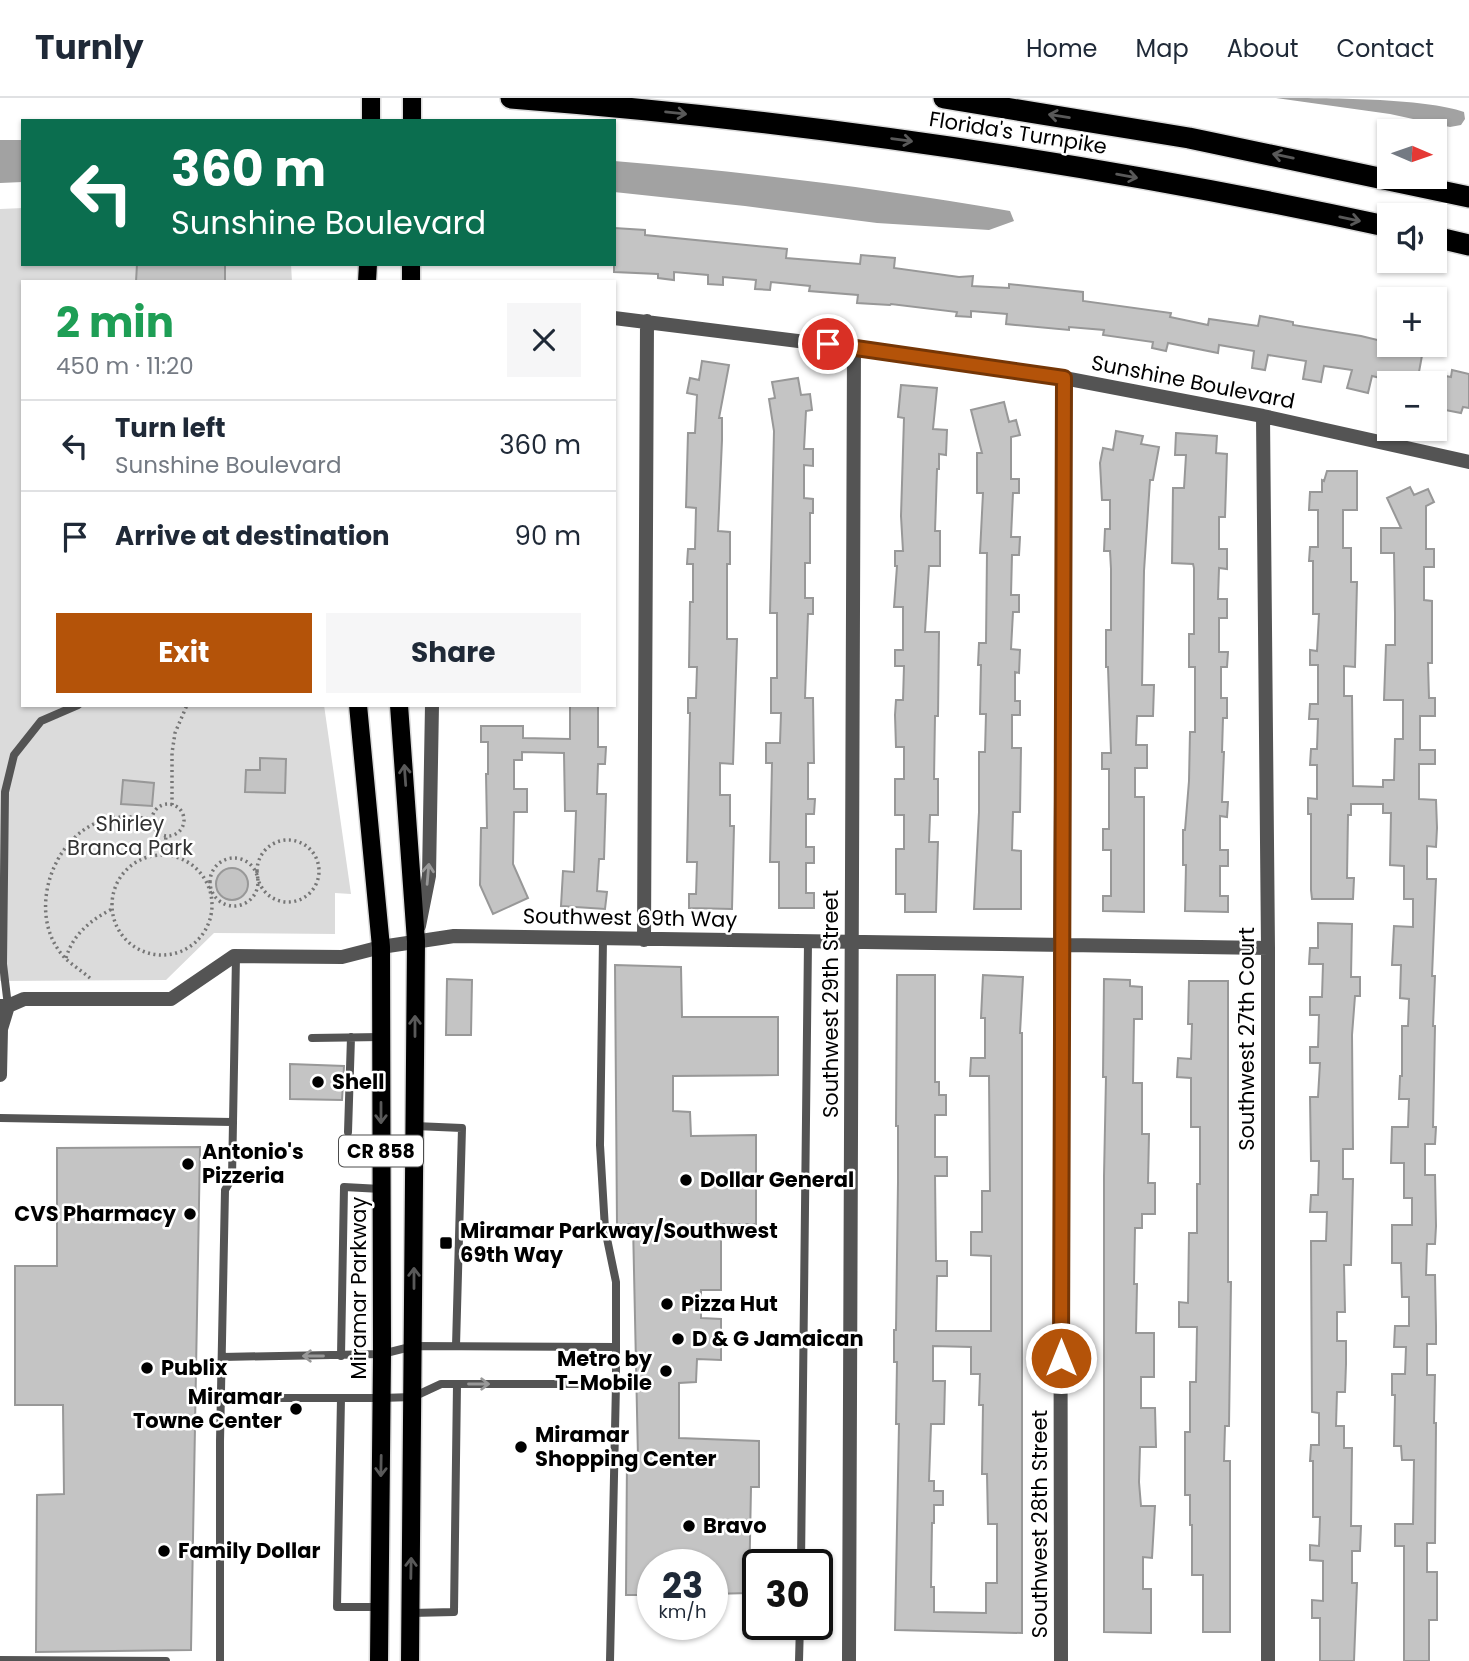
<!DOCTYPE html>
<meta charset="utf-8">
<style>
body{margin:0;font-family:Poppins,sans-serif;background:#f6f6f7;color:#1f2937;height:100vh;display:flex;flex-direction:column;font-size:26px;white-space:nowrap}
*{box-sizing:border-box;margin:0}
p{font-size:23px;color:#747a83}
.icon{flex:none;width:38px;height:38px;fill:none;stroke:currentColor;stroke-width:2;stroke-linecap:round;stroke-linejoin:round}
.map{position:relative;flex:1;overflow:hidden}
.sheet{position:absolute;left:21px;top:182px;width:595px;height:427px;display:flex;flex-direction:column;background:#fff;border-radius:0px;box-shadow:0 2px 5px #0004}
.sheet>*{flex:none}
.banner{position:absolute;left:21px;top:21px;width:595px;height:147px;border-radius:0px;box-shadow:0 2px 5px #0004;background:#0b6e4f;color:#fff;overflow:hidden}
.needle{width:46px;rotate:92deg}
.buttons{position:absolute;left:1377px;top:21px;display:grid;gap:14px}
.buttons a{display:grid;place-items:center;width:70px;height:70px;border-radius:0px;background:#fff;box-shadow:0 2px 5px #0004;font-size:35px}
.speed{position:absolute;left:637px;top:1451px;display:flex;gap:14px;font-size:35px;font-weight:700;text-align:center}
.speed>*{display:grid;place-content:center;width:91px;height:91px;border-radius:50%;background:#fff;box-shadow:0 2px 5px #0004;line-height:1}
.speed small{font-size:18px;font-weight:400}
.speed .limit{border:4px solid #111;border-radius:10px;background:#fff;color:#111}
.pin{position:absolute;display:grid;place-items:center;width:60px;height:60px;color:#fff;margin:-30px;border:4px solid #fff;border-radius:50%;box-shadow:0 2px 7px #0007}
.me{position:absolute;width:77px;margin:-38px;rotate:0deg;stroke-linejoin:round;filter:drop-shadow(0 0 5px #0008)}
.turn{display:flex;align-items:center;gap:24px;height:147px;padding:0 35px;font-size:32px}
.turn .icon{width:91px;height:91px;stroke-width:2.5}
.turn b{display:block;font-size:49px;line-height:60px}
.round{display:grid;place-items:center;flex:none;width:74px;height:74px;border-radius:0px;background:#f6f6f7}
.head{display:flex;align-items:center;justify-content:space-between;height:119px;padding:0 35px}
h1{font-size:42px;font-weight:700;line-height:52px;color:#1e9e55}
.action{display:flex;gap:14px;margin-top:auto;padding:14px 35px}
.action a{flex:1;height:80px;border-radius:0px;background:#b45309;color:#fff;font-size:28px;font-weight:700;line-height:80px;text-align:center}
.action a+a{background:#f6f6f7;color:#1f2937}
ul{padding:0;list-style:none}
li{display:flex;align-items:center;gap:21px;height:91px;padding:0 35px;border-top:2px solid #e0e1e3}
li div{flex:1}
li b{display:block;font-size:26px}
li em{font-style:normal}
header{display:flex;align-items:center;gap:42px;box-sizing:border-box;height:98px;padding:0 35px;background:#fff;border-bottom:2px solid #e0e1e3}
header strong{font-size:33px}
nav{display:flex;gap:38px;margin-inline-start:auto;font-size:24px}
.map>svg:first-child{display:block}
.green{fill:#dbdbdb}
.water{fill:#a2a2a2}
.building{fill:#c4c4c4;stroke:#989898;stroke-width:2;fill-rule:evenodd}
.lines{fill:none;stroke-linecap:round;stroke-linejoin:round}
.primary-casing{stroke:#dbdbdb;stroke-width:21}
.motorway-casing{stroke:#dbdbdb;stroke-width:24}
.path{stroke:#767676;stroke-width:3.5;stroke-dasharray:2 3.5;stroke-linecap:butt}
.service{stroke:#545454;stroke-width:8}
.minor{stroke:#545454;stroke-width:14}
.primary{stroke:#000;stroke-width:18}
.motorway{stroke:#000;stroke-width:21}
.oneway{stroke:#595959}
.oneway2{stroke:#989898}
.route-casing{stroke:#753606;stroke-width:18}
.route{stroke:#b45309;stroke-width:12}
.poi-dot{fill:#000;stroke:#fff;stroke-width:2.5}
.labels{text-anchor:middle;stroke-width:5;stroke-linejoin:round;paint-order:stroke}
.shield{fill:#fff;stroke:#4c4c4c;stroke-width:2}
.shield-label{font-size:19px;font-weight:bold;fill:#000}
.street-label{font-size:21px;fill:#000;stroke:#fff}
.park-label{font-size:21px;fill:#323232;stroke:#fff}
.poi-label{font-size:21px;font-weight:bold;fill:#000;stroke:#fff;text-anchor:start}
</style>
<header>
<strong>Turnly</strong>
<nav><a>Home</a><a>Map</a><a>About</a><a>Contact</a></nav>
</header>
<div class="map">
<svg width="1469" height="1563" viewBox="0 0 1469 1563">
<rect width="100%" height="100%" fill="#fff"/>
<!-- green -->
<path class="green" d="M23,110V166H291L292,184H23V607H324L351,796L335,795V836L214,835L166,882L0,883V111Z"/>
<!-- water -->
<path class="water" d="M1276,0C1323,0 1426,0 1464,14L1465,21L1461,27L1450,29L1390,16Z
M0,42H23V84L0,85Z
M614,63C747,74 879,90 1010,113L1014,123L989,132L877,125L745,108L614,94Z"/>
<!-- building -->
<path class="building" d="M614,130L645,132V137L787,151L786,160L860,166L861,157L895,160L894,170L959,179L973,178L972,188L1009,190V186L1083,194V203L1171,215L1170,219L1208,227L1209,221L1258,228L1260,218L1293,224V227L1361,238L1390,245V247L1423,252L1417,285H1401L1372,278L1368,295L1347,290L1352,272L1324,268L1321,284L1303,281L1306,263L1268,257L1265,272L1252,270L1254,253L1219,247L1218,255L1168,245L1166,253L1152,250L1153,244L1103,237L1104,232L1069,229V232L1006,226L1007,216L971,213V219L956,218L957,214L891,206L890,207L857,205L858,197L809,193L810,188L771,184L770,192L755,191L756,182L723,179V187L708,186V177L674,174V182L658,180V176L614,174Z
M137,166H225V184H136Z
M702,263L729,267L719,320H722V342L718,433L730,434V466H727V541H737L733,666L720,665V697H730V728H734L732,811L689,810V796H696L697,764H687L690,615H688V600H696L697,569H689L690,504H693V466H687L688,451H695L696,410L686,409L688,335H695L697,297L687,295L690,280L699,282Z
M1452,272L1469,276V310L1463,309L1461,315L1435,310V276L1451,279Z
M798,280L801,297L810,296L812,312L806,313L804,351H813V368L804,367V400L813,401V415H810V465H805V500H813V516H808L805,600H813L814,665H808V701H815L814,716H806V749H814V765H806V795H814V810H779V764H770L772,665H766V645H780L781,615H771V580H777V515H770L774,333L769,301L775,300L772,284Z
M901,287L937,290L933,331L947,332L946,357L939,356V371H937L935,433H940V468H929L925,534H939L938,618H935L934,681H938V717H930L929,744H938L936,814H905V796H896V751H904V717H895V681H904V649H896L895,617L896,602H903L904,568H895V552H903V509H894L897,468H895V453H903L901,418L904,320L898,319Z
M1004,304L1009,324L1016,322L1020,337L1011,339V381H1019V395H1013L1011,439H1020L1019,457H1012L1011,497H1019V514H1013L1011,551L1020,552L1019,575L1015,574V603H1020V617H1012V650H1021L1020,714H1013L1012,752L1021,753V811H974L979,714V654H985L986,616H980L981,567H978L979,545H986L987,455H980L983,395H977V355H982L971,312Z
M1116,333L1143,338L1141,346L1159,349L1153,382H1150L1144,473L1142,587H1154L1153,618H1137L1136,647H1147V670H1135V699H1144V814L1103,813V798H1111V752H1103V731H1109V671H1102V655H1111L1108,569H1106V532H1111V471L1110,453H1104L1105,431H1110V402H1102L1100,365L1103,350L1113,352Z
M1176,335L1217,338L1216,355L1227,356L1225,419H1219V451H1227V471L1219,470L1218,501H1227V520H1219V554H1228L1227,569H1221V600H1227V620H1223L1222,654H1224L1222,704H1228L1227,719L1220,718V752H1228V768H1220V798H1228V814L1185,813L1186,767H1183V732H1185L1189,683L1190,634H1195V569H1189V536H1194V470L1193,466L1172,465L1173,390H1184L1186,357H1175Z
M1327,373H1357V412H1343V450H1351V484H1357L1355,569L1344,568V598H1352L1353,688L1383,689V682H1394L1395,641H1403V602H1384L1386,547H1395V516L1394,455H1381V430H1401L1387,400L1410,389L1414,397L1428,391L1434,404L1426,408V451H1434V469H1424V502L1432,503V565H1428L1429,600H1435V618H1420V652H1435V666H1419V701L1436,702L1437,730L1436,749L1427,748V781H1436L1432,878H1435L1433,928H1435L1433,1029H1436L1435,1046H1425V1077H1435L1436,1128L1435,1146H1427L1426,1177H1435L1436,1228V1246H1427V1277H1435L1434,1325H1436L1435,1445H1427V1474H1437V1522H1429V1563H1404V1448H1395V1426H1413L1414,1362H1402L1401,1348H1394L1395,1297H1392V1276H1405L1406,1249H1394L1395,1228H1409V1199H1402L1401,1165H1392V1127H1412V1100H1404V1065H1391L1392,1029H1408L1409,1001H1399L1400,978H1402V928H1408L1409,901L1400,900L1401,867H1392L1394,828L1413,829V801H1404V768L1390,767L1391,715H1383V706H1351V717H1348L1347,780H1354L1353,801H1312L1311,792V716H1308V700L1317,701V667H1310L1311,651H1317L1318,621H1309L1310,606H1318V567H1310V552L1317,553L1319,516H1313V463H1309L1310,449H1318V412H1309L1310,394H1322V382L1324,383Z
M570,607H598V649H606L605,666H598L597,696H606L604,761H599L597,793L607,794L605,811L561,808L563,773L574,774L576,713H565L564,655L522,654V662H514V691H527V714H514L513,766L528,800L493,816L480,787L481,730H487L486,676H488V644H481V628H523V640L570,641Z
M260,660L286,661L285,695L245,694L246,672H260Z
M123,682L154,685L152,708L121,706Z
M216 786a16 16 0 1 1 32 0a16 16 0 1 1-32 0Z
M1318,825L1352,826L1351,879H1360V898H1355L1352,937L1353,1051H1343V1081H1353L1351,1167H1344L1345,1214H1337V1243H1346V1266L1345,1294H1337L1336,1328H1344V1350H1352L1351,1428H1361L1360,1453H1352V1485H1357L1354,1563H1320V1520H1312V1502L1323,1503V1463L1310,1462V1447L1319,1448L1320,1419H1313V1363H1310L1311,1347H1319V1315L1312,1314L1311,1143H1326L1327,1114H1310L1311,1097H1318L1319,1063H1311L1310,999H1318L1320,965H1310V949H1318L1319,917H1310V899H1322L1323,866H1309L1310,850H1318Z
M615,867L681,869L682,919H778V977L673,978V1013L690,1014L691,1038L756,1037V1126H721V1192H701V1220L721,1221V1262L697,1261L696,1284L679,1285V1340L759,1343V1389H751L749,1495L712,1496V1466H653V1497H626L627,1359L638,1360L633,1126L617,1127Z
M897,877H935V984H939V997H946V1017H935V1059H947V1078H935L936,1163H947V1178H937L936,1233H991V1158L971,1157V1134H982V1093H990L989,978H970L971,960H985V920H981L983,877L1023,879L1020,935H1022V1535L895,1532L899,1326H896L897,1264H894V1232H896L898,1084V1028H896ZM933,1248L971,1249V1276H980L979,1307H983L982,1376H987L988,1426H997V1485H986V1515L934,1514V1489H931L932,1425H934V1407H943V1393H934V1383H929L931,1326H944L945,1283H933Z
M447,881L472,882L471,937H446Z
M1104,881L1130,882V888L1142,889V921H1134L1133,985H1142V1036H1149L1148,1085H1155V1116H1142V1130H1135L1134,1186H1137L1136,1235H1154V1279H1141V1310H1155L1156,1349H1140L1139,1384L1141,1408H1155L1152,1460L1143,1459V1491H1151V1535L1104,1534V1078L1106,979H1103Z
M1189,883H1228V1184H1231L1229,1328H1225L1224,1363H1230V1534H1203V1477H1192V1427H1190V1397H1185V1334H1190V1284H1196L1197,1229H1179V1204L1188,1205L1189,1135H1197V1086H1200V1029H1191V980L1177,979L1178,960L1191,961L1192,926H1188Z
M290,966L344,968L342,1002L290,1001Z
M200,1049L191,1552L36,1554L37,1397L64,1396L63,1307H15V1168H57V1050Z"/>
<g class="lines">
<defs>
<path id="primary" d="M412,0V23
M371,23V0
M367,184L368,166
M411,184V166
M358,607L381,849L382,1256L379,1563
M399,607L416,843L410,1563"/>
<path id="motorway" d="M511,0C806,23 1100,66 1390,129
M944,0L1189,40L1469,99
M1435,139L1469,147"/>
</defs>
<!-- primary casing -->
<use href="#primary" class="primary-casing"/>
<!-- motorway casing -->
<use href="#motorway" class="motorway-casing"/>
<!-- path -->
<path class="path" d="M152 722a16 16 0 1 1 32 0a16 16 0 1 1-32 0Z
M172,707V655L175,635L187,607
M257 773a31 31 0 1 1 62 0a31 31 0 1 1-62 0Z
M112 807a50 50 0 1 1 100 0a50 50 0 1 1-100 0Z
M164,758L166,738
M210 784a24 24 0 1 1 48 0a24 24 0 1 1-48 0Z
M66,860C73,836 91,822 112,811
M90,880C82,873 72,867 65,860C25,818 51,738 104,722C120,717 136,719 152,721"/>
<!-- service -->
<path class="service" d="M603,841L600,1047L605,1131L616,1184V1286L610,1563
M8,908L3,866L5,694L14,657L41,623L78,607
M312,940L381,939
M0,1020L232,1024
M415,1028L462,1030L456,1248
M348,1034L351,939
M341,1258L344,1089L381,1091
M222,1259L382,1256L414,1248L616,1249
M221,1300H381L413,1299L441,1286H616
M341,1300L337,1509H379
M801,1466L808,844
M411,1515L454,1514L457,1286
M0,1562L166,1563
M220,1563V1343L225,1092L232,1080L236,858
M799,1563L800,1526"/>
<!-- minor -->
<path class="minor" d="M614,220L854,250L1064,280L1263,318L1469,364
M1263,318L1268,850V1563
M419,828L429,778L432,607
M644,842L647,223
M0,908H8L24,901H171L234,858L342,859L381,849L454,838L1268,850
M0,977L1,931L8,908
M849,1563L854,250
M1061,1563L1060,846L1064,280"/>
<!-- primary -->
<use href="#primary" class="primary"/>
<!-- motorway -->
<use href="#motorway" class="motorway"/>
</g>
<!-- one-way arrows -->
<defs><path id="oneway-shaft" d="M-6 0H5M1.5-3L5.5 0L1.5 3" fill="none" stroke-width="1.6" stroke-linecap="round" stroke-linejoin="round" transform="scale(1.75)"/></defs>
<g class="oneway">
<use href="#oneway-shaft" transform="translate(676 15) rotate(6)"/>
<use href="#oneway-shaft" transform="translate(1059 18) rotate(-171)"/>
<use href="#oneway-shaft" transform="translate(902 42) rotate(8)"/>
<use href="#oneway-shaft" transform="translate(1283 58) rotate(-168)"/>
<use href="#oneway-shaft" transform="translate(1127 78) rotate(10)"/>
<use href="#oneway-shaft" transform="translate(1350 121) rotate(12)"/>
<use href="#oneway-shaft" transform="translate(405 677) rotate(-94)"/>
<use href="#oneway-shaft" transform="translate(415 928) rotate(-90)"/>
<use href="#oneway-shaft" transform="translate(381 1015) rotate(90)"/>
<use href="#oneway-shaft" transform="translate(414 1180) rotate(-90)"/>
<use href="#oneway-shaft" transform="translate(381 1368) rotate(91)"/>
<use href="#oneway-shaft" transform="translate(411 1470) rotate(-89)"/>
</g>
<g class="oneway2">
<use href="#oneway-shaft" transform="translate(428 776) rotate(-85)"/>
<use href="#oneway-shaft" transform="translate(313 1258) rotate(180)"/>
<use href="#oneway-shaft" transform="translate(479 1286)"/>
</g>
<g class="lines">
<defs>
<path id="route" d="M828,246L1064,280L1061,1260"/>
</defs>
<!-- route casing -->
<use href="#route" class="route-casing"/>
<!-- route -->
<use href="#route" class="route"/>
</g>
<!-- markers -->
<g class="poi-dot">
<circle cx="318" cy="984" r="7"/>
<circle cx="188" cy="1066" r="7"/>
<circle cx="686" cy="1082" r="7"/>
<circle cx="190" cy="1116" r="7"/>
<rect x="439" y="1138" width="14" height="14" rx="3.5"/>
<circle cx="667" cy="1206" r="7"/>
<circle cx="678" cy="1241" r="7"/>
<circle cx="147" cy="1270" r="7"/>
<circle cx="666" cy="1273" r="7"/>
<circle cx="296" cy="1311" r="7"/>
<circle cx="521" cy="1349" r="7"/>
<circle cx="689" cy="1428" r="7"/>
<circle cx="164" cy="1453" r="7"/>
</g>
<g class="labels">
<!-- shield labels -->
<rect class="shield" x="339" y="1037.5" width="84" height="31" rx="5"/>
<g class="shield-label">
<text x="381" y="1060">CR 858</text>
</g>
<!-- street labels -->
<g class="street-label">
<text transform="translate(1018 35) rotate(9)" y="7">Florida's Turnpike</text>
<text transform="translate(1193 284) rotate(11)" y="7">Sunshine Boulevard</text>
<text transform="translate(630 820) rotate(1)" y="7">Southwest 69th Way</text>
<text transform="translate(831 906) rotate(-90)" y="7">Southwest 29th Street</text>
<text transform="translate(1247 941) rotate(-90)" y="7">Southwest 27th Court</text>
<text transform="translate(359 1190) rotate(-90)" y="7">Miramar Parkway</text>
<text transform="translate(1040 1426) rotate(-90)" y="7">Southwest 28th Street</text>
</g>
<!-- park labels -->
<g class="park-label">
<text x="130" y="733">Shirley<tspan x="130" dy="24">Branca Park</tspan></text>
</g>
<!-- poi labels -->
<g class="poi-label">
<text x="332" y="991">Shell</text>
<text x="202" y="1061">Antonio's<tspan x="202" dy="24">Pizzeria</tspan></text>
<text x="700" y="1089">Dollar General</text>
<text x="176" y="1123" text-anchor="end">CVS Pharmacy</text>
<text x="460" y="1140">Miramar Parkway/Southwest<tspan x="460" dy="24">69th Way</tspan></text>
<text x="681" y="1213">Pizza Hut</text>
<text x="692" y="1248">D &amp; G Jamaican</text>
<text x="652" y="1268" text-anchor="end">Metro by<tspan x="652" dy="24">T-Mobile</tspan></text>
<text x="161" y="1277">Publix</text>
<text x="282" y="1306" text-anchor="end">Miramar<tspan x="282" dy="24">Towne Center</tspan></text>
<text x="535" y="1344">Miramar<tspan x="535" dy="24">Shopping Center</tspan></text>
<text x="703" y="1435">Bravo</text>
<text x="178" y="1460">Family Dollar</text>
</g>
</g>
</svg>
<div class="buttons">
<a><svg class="needle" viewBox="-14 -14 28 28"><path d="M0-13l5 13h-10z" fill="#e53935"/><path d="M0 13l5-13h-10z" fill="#747a83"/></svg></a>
<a><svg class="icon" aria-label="sound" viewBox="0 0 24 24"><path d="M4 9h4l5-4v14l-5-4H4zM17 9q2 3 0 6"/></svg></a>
<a>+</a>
<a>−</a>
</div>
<div class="speed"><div>23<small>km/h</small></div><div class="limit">30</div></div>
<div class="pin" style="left:828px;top:246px;background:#d93025"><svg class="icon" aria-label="arrive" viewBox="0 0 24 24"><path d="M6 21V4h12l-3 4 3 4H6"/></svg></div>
<svg class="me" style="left:1061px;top:1260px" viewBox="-20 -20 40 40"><circle r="17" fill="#b45309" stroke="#fff" stroke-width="3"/><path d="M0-11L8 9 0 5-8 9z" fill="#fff"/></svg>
<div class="banner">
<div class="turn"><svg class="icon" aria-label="left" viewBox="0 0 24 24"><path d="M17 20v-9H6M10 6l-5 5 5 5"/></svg><div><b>360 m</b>Sunshine Boulevard</div></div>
</div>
<section class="sheet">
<div class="head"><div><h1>2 min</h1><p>450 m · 11:20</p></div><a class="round"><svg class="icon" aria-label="close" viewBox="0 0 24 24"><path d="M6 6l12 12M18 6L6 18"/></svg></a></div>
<ul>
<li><svg class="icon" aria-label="left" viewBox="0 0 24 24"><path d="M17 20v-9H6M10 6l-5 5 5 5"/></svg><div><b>Turn left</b><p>Sunshine Boulevard</p></div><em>360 m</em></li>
<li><svg class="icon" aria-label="arrive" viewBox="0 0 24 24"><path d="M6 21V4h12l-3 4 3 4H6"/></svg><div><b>Arrive at destination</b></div><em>90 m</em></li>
</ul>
<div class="action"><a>Exit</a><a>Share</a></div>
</section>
</div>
